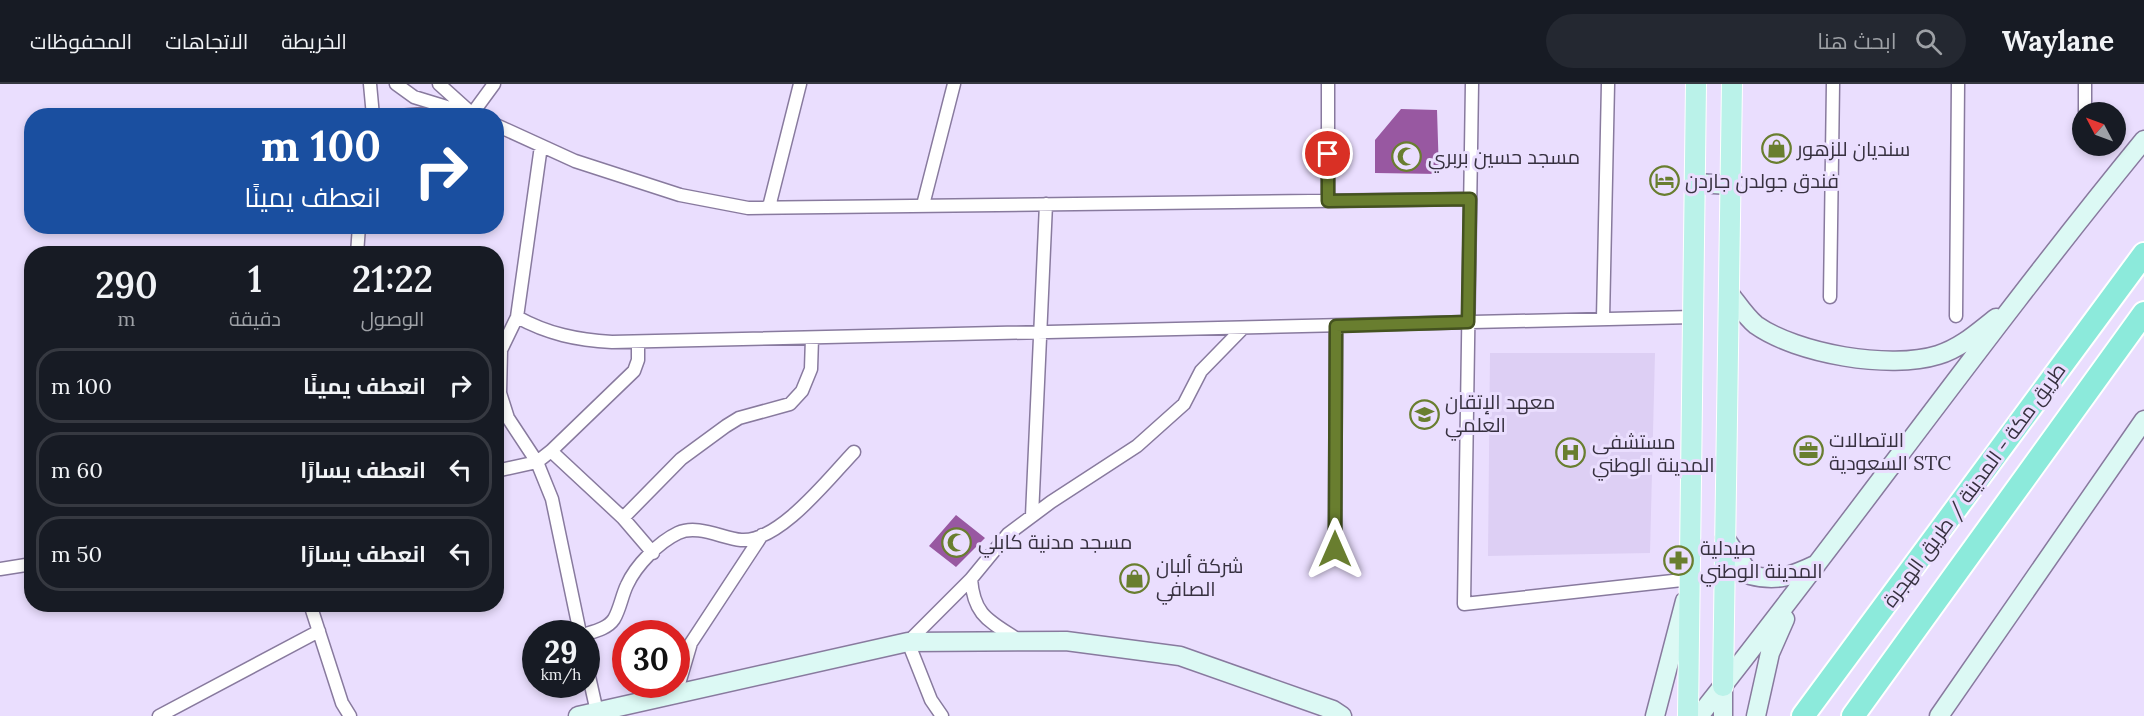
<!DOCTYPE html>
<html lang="ar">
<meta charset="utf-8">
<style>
body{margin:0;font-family:Lora,Cairo,serif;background:#242831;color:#f1f3f6;direction:rtl;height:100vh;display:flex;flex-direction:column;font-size:22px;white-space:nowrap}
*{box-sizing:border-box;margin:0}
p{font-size:20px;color:#9ea1a6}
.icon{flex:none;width:33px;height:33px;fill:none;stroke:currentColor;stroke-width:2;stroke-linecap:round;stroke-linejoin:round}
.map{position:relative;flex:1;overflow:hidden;direction:ltr}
.sheet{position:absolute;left:24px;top:162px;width:480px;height:366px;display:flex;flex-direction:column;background:#171b24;border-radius:24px;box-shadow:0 3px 9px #0003;direction:rtl}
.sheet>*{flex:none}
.guide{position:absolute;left:24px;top:24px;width:480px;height:126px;border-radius:24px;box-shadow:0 3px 9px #0003;direction:rtl;background:#1a4fa0;color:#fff;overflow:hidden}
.needle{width:39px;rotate:311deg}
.buttons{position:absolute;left:2072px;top:18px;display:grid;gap:12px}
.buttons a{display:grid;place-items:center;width:54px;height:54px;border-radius:50%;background:#171b24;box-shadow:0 3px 9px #0003;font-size:30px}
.speed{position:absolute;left:522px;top:536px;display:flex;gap:12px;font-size:30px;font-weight:700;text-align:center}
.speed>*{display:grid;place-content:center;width:78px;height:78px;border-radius:50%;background:#171b24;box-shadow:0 3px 9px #0003;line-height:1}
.speed small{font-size:15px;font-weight:400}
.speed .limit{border:9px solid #d22;background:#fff;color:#111}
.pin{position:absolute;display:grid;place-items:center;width:51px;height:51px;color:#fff;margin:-26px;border:3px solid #fff;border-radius:50%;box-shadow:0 2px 6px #0007}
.me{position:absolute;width:66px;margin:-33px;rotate:0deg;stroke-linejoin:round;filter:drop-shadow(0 0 4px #0008)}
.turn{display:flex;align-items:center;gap:21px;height:126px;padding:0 24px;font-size:27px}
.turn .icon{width:78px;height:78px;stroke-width:2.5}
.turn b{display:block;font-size:42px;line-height:51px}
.eta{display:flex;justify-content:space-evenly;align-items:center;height:102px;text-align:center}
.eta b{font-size:36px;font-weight:600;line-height:42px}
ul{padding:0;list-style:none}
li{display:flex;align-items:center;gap:18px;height:75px;margin:0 12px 9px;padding:0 12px;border:3px solid #363941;border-radius:24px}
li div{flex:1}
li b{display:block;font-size:22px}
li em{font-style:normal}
header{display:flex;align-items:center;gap:36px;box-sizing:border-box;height:84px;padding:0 30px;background:#171b24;border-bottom:2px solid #363941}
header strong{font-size:28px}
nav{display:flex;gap:33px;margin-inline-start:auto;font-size:21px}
.search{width:420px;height:54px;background:#242831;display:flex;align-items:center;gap:15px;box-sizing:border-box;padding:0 21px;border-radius:33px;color:#9ea1a6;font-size:22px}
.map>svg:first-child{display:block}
.built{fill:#ddcff4}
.building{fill:#9858a1}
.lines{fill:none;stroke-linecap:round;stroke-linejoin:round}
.street-casing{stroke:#887a9e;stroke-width:15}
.secondary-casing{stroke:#887a9e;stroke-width:21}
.primary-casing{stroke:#fff;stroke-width:22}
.highway-casing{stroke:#fff;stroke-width:26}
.street{stroke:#fff;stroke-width:12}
.secondary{stroke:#dcf9f4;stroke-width:18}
.primary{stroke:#baf2e9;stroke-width:20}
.highway{stroke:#8ceadb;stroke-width:22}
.route-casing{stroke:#44521f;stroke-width:15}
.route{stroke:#697e2f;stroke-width:10}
.labels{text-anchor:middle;stroke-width:6;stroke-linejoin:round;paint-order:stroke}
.poi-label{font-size:20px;fill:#373140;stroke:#eadefe;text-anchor:start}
.street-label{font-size:20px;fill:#373140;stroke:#eadefe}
</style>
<header>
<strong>Waylane</strong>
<div class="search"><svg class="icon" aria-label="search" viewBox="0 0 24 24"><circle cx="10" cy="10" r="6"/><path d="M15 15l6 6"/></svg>ابحث هنا</div>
<nav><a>الخريطة</a><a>الاتجاهات</a><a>المحفوظات</a></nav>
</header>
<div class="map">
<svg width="2144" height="632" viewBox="0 0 2144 632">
<rect width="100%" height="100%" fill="#eadefe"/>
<!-- built -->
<path class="built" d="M1490,269H1655L1650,469L1488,472Z"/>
<!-- building -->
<path class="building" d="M1401,25L1437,26L1439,90L1375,89V56Z
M956,431L985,454L956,483L929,462Z"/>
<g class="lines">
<defs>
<path id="street" d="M370,0L373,32
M396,0L414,13L476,32
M439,0L469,27
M1328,0V116
M1472,0L1464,520L1691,495
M2085,28V0
M472,30L494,0
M398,32L450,28
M496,41L575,77L680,111L748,124L1470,115
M541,62L517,233C548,250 577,256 612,258L1693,233
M923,121L954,0
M769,123L800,0
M357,170L359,142
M1830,213L1833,0
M1956,232L1958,0
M517,233L501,266L500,309L508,334L537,378L552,415L580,549
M1603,235L1608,0
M551,367L623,434L653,469
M496,387L537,378L551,367L634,287L638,276V258
M1032,432L1046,120
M623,434L681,375L726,342L739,334L790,320L802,307L811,285L812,254
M1335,465L1336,242
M0,485L32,480
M971,495C974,533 990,537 1020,557
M310,520L342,619L350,632
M586,550C596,547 608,544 614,535C620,525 622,511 627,501C636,481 659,458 678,449C697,440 722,454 741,456C779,459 830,393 854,368
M586,579L597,628
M676,610L691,559L762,451
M159,632L319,547
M942,632L931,616L908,558L971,495L1008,450L1051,418L1137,362L1184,320L1201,287L1243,244"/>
<path id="secondary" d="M1695,99L1731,101
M1729,209C1737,219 1746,233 1756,241C1797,270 1890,286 1938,271C1961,264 1978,248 1996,234
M1725,454L1750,491C1777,498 1792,492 1817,480
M578,632L908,558L1066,557L1180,572L1333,626L1342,632
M1655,632L1685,517
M1699,632C1850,442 1990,244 2144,56
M1723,632V602
M1756,632L1770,569L1785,535
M1939,632L2144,336"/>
<path id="primary" d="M1723,602L1732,0
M1688,632L1696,0"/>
<path id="highway" d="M1803,632L2144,170
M1853,632L2144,229"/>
</defs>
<!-- street casing -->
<use href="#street" class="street-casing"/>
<!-- secondary casing -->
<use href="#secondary" class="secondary-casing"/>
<!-- primary casing -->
<use href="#primary" class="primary-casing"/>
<!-- highway casing -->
<use href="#highway" class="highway-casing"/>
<!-- street -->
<use href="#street" class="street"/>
<!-- secondary -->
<use href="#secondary" class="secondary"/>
<!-- primary -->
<use href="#primary" class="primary"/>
<!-- highway -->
<use href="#highway" class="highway"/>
</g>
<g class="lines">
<defs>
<path id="route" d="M1328,70V117L1470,115L1468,238L1336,242L1335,465"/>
</defs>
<!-- route casing -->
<use href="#route" class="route-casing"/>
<!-- route -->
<use href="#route" class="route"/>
</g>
<!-- icons -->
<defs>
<symbol id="shop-ring" viewBox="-11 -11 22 22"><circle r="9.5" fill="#eadefe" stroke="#697e2f" stroke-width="1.5"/><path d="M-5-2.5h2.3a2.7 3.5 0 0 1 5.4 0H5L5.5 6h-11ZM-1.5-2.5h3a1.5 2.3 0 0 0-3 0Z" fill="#697e2f"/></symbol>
<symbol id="mosque-ring" viewBox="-11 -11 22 22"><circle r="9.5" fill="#eadefe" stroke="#697e2f" stroke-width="1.5"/><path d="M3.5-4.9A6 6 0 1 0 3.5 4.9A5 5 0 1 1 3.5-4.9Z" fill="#697e2f"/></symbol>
<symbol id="hotel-ring" viewBox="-11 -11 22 22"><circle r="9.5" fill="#eadefe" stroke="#697e2f" stroke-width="1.5"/><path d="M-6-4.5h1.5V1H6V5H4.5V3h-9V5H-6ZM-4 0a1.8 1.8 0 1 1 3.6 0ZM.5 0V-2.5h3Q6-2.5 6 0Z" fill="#697e2f"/></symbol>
<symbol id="school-ring" viewBox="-11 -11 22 22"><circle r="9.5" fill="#eadefe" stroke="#697e2f" stroke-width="1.5"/><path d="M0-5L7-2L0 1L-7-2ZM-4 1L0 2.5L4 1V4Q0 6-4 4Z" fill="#697e2f"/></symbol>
<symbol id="office-ring" viewBox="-11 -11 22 22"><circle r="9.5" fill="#eadefe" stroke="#697e2f" stroke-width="1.5"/><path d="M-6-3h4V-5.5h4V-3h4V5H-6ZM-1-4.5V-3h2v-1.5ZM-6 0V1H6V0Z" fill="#697e2f"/></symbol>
<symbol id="hospital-ring" viewBox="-11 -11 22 22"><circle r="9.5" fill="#eadefe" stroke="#697e2f" stroke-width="1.5"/><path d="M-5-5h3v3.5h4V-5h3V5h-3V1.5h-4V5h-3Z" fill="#697e2f"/></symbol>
<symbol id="pharmacy-ring" viewBox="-11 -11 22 22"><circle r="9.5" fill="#eadefe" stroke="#697e2f" stroke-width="1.5"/><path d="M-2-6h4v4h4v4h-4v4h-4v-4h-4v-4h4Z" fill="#697e2f"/></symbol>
</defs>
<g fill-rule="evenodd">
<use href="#shop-ring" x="1760" y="48" width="33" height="33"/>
<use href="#mosque-ring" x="1390" y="56" width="33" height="33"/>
<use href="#hotel-ring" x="1648" y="80" width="33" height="33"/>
<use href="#school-ring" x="1408" y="314" width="33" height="33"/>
<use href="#office-ring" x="1792" y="350" width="33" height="33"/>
<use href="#hospital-ring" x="1554" y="352" width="33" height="33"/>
<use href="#mosque-ring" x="940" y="442" width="33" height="33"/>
<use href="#pharmacy-ring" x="1662" y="460" width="33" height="33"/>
<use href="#shop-ring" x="1118" y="478" width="33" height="33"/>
</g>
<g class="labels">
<!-- poi labels -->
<g class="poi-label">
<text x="1797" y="72">سنديان للزهور</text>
<text x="1428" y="80">مسجد حسين بربري</text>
<text x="1685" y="104">فندق جولدن جاردن</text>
<text x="1445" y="325">معهد الإتقان<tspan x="1445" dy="23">العلمي</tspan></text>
<text x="1829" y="363">الاتصالات<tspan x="1829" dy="23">السعودية STC</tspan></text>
<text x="1592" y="365">مستشفى<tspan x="1592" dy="23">المدينة الوطني</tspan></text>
<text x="978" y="465">مسجد مدنية كابلي</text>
<text x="1700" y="471">صيدلية<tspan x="1700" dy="23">المدينة الوطني</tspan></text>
<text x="1156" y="489">شركة ألبان<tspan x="1156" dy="23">الصافي</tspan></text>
</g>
<!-- street labels -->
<g class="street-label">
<text transform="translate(1974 401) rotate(-54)" y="7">طريق مكة - المدينة / طريق الهجرة</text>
</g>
</g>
</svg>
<div class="buttons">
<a><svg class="needle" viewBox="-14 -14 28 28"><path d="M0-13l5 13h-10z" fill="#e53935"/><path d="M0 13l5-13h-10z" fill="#9ea1a6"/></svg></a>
</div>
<div class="speed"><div>29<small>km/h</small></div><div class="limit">30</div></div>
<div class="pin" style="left:1328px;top:70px;background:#d93025"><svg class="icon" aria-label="arrive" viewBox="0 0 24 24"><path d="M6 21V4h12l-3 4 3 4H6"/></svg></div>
<svg class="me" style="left:1335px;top:465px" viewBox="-20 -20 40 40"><path d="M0-17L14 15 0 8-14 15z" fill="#697e2f" stroke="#fff" stroke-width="4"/></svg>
<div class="guide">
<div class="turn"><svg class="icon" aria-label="right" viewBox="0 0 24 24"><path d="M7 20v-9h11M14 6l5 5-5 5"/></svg><div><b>100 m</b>انعطف يمينًا</div></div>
</div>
<section class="sheet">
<div class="eta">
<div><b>21:22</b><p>الوصول</p></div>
<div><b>1</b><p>دقيقة</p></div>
<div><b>290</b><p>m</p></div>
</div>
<ul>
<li><svg class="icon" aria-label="right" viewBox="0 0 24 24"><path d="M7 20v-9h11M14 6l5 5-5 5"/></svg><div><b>انعطف يمينًا</b></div><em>100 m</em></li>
<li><svg class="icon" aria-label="left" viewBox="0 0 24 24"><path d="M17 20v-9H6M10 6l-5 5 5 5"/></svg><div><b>انعطف يسارًا</b></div><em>60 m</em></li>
<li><svg class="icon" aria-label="left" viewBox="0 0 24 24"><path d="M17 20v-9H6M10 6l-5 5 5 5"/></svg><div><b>انعطف يسارًا</b></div><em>50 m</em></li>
</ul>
</section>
</div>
